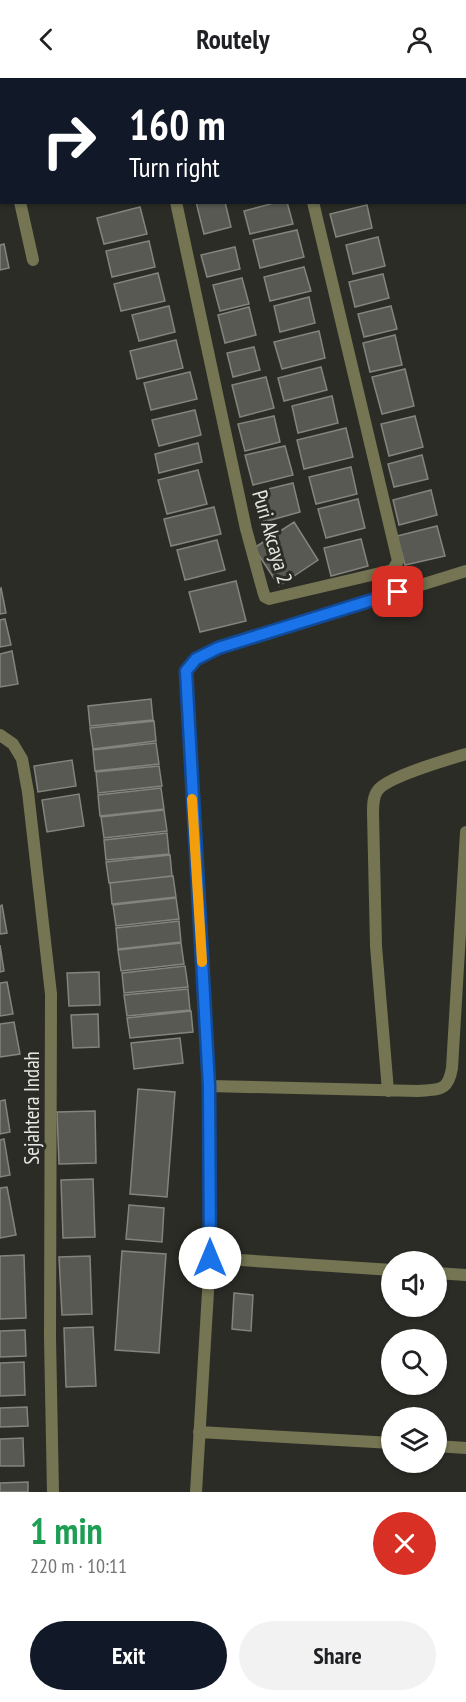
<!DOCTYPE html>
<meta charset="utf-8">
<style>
body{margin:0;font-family:"PT Sans Narrow",sans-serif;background:#f2f2f2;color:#202124;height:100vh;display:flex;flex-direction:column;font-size:22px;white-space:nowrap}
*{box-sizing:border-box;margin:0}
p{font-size:20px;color:#757577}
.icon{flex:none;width:33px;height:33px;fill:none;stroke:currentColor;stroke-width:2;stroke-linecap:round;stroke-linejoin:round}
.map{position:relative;height:1414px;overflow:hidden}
.side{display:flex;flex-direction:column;background:#fff;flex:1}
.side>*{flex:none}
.hud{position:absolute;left:0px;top:0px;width:466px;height:126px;box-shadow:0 2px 4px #0004;background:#111827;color:#fff;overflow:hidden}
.fabs{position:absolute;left:381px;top:1173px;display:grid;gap:12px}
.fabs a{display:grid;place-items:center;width:66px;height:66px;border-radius:50%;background:#fff;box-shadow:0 2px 4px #0004;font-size:30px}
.pin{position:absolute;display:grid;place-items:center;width:51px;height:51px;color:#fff;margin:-26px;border-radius:12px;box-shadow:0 3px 9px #0006}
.me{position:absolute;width:66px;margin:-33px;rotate:0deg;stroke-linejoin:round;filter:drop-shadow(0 0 4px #0008)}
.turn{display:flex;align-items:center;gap:21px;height:126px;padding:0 30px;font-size:27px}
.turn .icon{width:78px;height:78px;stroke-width:2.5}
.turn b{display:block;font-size:42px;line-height:51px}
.round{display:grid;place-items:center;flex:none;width:63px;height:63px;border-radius:32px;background:#f2f2f2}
.overview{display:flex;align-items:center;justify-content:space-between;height:102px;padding:0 30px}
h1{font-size:36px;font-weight:800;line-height:45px;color:#1e9e55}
.cta{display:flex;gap:12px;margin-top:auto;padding:12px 30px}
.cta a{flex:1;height:69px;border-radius:36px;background:#111827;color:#fff;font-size:24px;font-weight:800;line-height:69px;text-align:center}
.cta a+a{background:#f2f2f2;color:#202124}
header{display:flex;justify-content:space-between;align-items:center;height:78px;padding:0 30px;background:#fff;font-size:27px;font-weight:800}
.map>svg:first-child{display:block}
.building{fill:#595954;stroke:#83847e;stroke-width:1.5}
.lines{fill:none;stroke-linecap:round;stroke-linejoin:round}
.street{stroke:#757553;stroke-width:12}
.route-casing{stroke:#114b97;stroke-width:15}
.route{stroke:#1a73e8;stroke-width:10}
.slow{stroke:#f59e0b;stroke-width:10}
.labels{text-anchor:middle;stroke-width:6;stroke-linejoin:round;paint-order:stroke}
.street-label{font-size:21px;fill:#e6e6e3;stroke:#2c2c27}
</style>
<header><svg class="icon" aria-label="back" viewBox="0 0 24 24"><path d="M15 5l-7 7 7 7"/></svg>Routely<svg class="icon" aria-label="person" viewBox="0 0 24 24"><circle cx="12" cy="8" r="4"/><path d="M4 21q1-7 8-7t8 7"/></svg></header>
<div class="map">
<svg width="466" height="1414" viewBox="0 0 466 1414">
<rect width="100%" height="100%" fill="#2c2c27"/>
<!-- building -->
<path class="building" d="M91,0H118L119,2H92Z
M155,0H205V2H155Z
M212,0H263V2H213Z
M301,0H336V2H301Z
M362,0H433L434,2H363Z
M196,124H225L231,149L204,156Z
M278,124H287L293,146L250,156L244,133Z
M367,127L372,150L336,159L330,136Z
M140,129L147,156L104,166L97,140Z
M297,152L304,179L260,190L253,162Z
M378,159L385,188L353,196L346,167Z
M149,163L155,189L112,199L106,173Z
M4,166L9,190L0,192V167Z
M235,169L240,191L207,199L201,177Z
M304,189L311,213L270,223L264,199Z
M158,195L165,223L121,233L114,206Z
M383,196L389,220L355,229L349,204Z
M242,200L249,226L220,233L213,207Z
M309,219L315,245L280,254L274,228Z
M169,228L175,254L139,263L132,237Z
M391,228L397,251L364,259L358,236Z
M249,229L256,257L225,265L218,237Z
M319,253L325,280L282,291L274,264Z
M395,257L402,287L370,294L363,265Z
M176,262L183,290L137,301L130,273Z
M254,269L260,292L233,299L227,275Z
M321,289L327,312L284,323L278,300Z
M405,291L414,328L382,336L372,299Z
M190,294L197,321L151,332L144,305Z
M266,299L274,330L240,339L232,307Z
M332,318L338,345L298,355L292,328Z
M195,332L201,357L159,368L152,342Z
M274,338L280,364L245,373L238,346Z
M415,338L423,369L389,378L381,346Z
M346,350L353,379L304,391L297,362Z
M198,365L202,384L159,395L155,376Z
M285,368L293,397L253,407L245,377Z
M422,377L428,401L394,409L388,386Z
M351,389L357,416L316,426L309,399Z
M198,392L207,426L167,436L158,402Z
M293,405L300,434L264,444L256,414Z
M431,412L437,437L399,447L393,422Z
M358,421L365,450L326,460L318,431Z
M214,429L221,456L171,468L164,441Z
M294,444L318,482L279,508L254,470Z
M437,448L445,478L405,487L397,458Z
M361,461L368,488L331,498L324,470Z
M217,462L225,492L185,502L177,472Z
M236,503L246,543L200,554L189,514Z
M1,510L6,535L0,536V511Z
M5,541L11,567L0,569V542Z
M12,573L18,606L0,609V576Z
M151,621L153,642L90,648L88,628Z
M154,643L156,663L93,671L90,650Z
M156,665L159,686L95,693L93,672Z
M72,682L76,708L38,714L34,688Z
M159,688L162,708L98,715L96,694Z
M161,710L164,731L100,738L98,717Z
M79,716L84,748L47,754L42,722Z
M164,732L167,753L104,760L101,739Z
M167,755L169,776L106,782L104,762Z
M170,777L172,798L109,805L106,784Z
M173,798L176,819L112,826L110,805Z
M176,820L179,841L116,848L113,827Z
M2,827L7,855L0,856V828Z
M179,843L181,864L118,871L116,850Z
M181,865L184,886L121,893L118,872Z
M0,867L4,893L0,894Z
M185,888L188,909L124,915L122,895Z
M99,894L100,927L69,928L67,895Z
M7,904L13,936L0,938V905Z
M188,911L190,932L127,938L124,917Z
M191,933L193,954L130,960L127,940Z
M98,936L99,969L73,970L71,937Z
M14,944L20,976L0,979V946Z
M180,960L183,985L134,991L131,965Z
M138,1011L175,1014L167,1119L130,1116Z
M5,1022L10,1054L0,1056V1023Z
M95,1033L96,1085L59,1086L57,1034Z
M4,1061L10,1097L0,1099V1062Z
M93,1101L95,1159L63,1160L61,1102Z
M7,1109L16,1157L0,1160V1110Z
M129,1127L164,1130L162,1164L126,1161Z
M122,1173L166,1176L159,1275L115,1272Z
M24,1177L26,1240L0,1241V1178Z
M90,1178L92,1236L62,1237L59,1179Z
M234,1215L253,1217L251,1253L232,1251Z
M93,1249L96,1308L66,1309L64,1250Z
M25,1252L26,1278L0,1279V1253Z
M24,1284L25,1317L0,1318V1285Z
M27,1329L28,1348L0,1349V1330Z
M23,1360L24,1388H0V1361Z
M28,1404V1414H0V1405Z"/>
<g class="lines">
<!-- street -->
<path class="street" d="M149,0L150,2
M283,0V2
M0,34L2,40
M20,124L33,182
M176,124L246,451L263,513L265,519L269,521L393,492L398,483L313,124
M0,657L13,666L22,681L28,714L51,916L50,1260L53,1414
M209,1008L186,593L196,581L218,570L466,493
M388,1013L376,868L373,735C373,727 373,718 378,712C389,698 447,682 466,676
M392,1192L210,1180L209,1008L418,1013C439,1011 448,1014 452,990L466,754
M436,1195L466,1197
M199,1354L392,1365
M436,1368L466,1370
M196,1414L210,1180"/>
</g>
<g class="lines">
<defs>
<path id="route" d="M210,1180L209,1008L186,593L196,581L218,570L398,514"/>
</defs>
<!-- route casing -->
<use href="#route" class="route-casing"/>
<!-- route -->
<use href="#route" class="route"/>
<!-- slow -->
<path class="slow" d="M192,721L202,884"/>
</g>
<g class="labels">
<!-- street labels -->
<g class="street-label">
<text transform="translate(272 459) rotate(74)" y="7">Puri Akcaya 2</text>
<text transform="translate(32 1030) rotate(-90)" y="7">Sejahtera Indah</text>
</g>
</g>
</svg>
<div class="fabs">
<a><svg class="icon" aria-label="sound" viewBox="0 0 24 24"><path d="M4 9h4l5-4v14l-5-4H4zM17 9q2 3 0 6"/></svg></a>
<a><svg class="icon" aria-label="search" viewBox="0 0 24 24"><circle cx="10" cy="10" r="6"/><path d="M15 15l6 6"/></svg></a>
<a><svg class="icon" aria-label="layers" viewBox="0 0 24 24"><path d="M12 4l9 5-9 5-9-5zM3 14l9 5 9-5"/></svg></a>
</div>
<div class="pin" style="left:398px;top:514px;background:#d93025"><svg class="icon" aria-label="arrive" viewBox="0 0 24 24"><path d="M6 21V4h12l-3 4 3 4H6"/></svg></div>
<svg class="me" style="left:210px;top:1180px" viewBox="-20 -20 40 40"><circle r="19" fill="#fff"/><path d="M0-13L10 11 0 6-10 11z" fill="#1a73e8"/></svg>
<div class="hud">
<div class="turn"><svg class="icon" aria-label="right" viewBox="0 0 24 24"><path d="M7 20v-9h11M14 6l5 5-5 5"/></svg><div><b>160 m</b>Turn right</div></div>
</div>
</div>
<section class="side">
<div class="overview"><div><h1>1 min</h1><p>220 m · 10:11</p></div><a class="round" style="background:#d93025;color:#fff"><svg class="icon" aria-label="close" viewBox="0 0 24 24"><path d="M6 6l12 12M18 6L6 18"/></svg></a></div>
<div class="cta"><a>Exit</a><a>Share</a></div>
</section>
